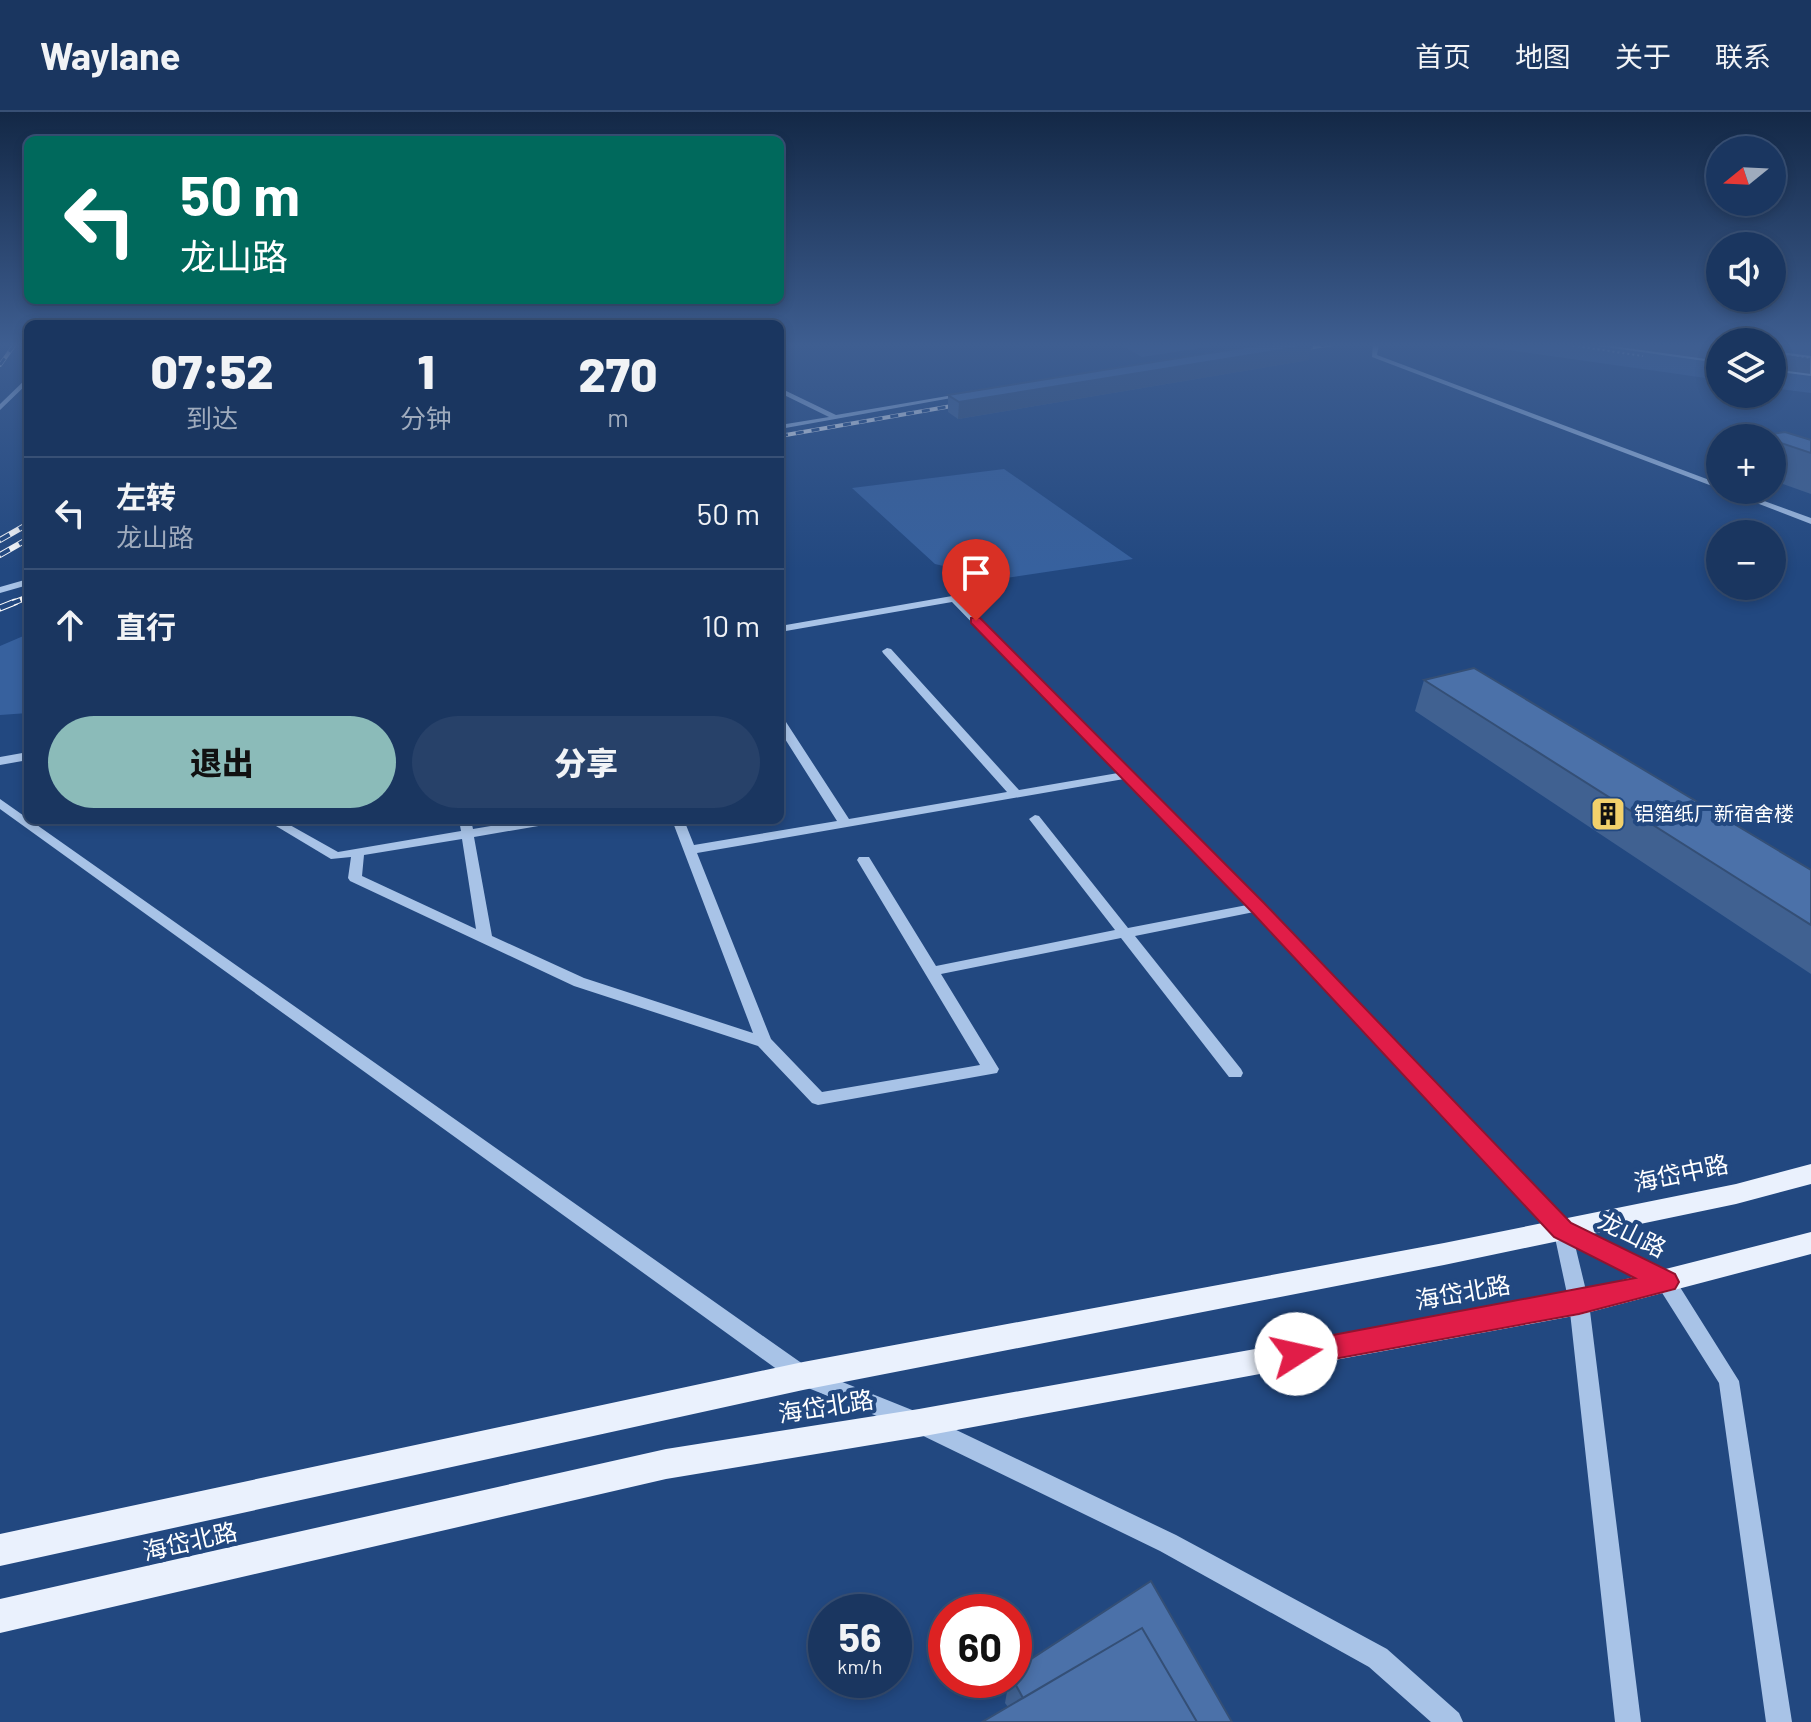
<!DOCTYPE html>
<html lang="zh">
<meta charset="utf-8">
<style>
body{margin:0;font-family:Barlow,"Noto Sans SC",sans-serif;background:#274169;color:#f1f3f6;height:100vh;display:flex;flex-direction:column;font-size:30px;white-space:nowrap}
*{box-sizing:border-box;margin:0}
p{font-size:26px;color:#9fabbd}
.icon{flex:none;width:44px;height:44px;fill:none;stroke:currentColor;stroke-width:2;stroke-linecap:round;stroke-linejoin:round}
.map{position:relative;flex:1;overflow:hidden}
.sheet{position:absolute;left:24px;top:208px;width:760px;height:504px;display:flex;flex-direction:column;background:#1a3660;border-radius:12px;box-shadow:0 4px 12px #0003,0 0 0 2px #385075}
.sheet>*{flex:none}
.banner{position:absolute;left:24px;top:24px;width:760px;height:168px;border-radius:12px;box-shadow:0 4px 12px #0003,0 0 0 2px #385075;background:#00695c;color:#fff;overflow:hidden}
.needle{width:52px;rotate:252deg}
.controls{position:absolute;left:1706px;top:24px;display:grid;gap:16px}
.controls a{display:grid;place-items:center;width:80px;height:80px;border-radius:50%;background:#1a3660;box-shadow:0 4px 12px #0003,0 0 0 2px #385075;font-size:40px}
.speed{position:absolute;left:808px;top:1482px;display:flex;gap:16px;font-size:40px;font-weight:700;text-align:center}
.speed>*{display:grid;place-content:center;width:104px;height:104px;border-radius:50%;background:#1a3660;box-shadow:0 4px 12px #0003,0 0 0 2px #385075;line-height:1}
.speed small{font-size:20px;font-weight:400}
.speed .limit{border:12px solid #d22;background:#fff;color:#111}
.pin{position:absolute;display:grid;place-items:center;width:68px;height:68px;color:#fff;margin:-82px -34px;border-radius:50% 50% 50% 0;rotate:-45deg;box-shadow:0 0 8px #0007}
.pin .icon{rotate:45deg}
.me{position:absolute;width:88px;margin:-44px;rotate:80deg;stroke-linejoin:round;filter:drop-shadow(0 0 6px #0008)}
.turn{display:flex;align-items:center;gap:28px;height:168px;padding:0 24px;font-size:36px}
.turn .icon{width:104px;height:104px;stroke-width:2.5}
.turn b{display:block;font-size:56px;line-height:68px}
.eta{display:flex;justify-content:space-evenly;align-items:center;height:136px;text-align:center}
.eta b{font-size:48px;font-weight:800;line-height:56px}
.primary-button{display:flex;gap:16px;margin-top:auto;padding:16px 24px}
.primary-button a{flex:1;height:92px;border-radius:48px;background:#8bbbb9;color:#111;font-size:32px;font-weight:800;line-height:92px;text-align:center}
.primary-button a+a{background:#274169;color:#f1f3f6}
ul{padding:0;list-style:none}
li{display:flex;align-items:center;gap:24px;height:112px;padding:0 24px;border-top:2px solid #385075}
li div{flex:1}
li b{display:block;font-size:30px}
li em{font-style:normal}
header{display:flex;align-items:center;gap:48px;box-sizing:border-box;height:112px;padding:0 40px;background:#1a3660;border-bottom:2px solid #385075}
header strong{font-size:38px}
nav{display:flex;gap:44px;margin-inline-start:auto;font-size:28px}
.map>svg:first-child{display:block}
.green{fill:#37619e}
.water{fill:#445f88;stroke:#9cbde8;stroke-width:2}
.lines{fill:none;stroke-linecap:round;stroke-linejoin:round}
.path{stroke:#a8c3e7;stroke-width:2;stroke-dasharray:2 3;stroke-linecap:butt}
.minor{fill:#a8c3e7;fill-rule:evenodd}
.major{fill:#eaf1fd;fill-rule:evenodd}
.rail-far2-casing{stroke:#fff;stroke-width:4}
.rail-far1-casing{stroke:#fff;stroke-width:6}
.rail-casing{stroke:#fff;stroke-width:7}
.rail-far2{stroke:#224880;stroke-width:3;stroke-dasharray:8;stroke-linecap:butt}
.rail-far1{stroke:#224880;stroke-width:4;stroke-dasharray:11;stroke-linecap:butt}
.rail{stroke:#224880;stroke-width:5;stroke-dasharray:14;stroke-linecap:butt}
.wall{fill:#406191}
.shaded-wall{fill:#344f76}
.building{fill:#4b71a9;stroke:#344f76;stroke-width:2}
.route{fill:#e11d48;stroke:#92132f;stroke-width:2}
.labels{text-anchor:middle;stroke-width:8;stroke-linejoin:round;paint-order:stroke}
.poi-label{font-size:20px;fill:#fff;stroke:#224880;text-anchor:start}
.near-street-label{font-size:24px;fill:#fff;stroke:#224880}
</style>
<header>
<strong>Waylane</strong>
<nav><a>首页</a><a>地图</a><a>关于</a><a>联系</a></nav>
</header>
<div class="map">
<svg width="1811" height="1610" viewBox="0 0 1811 1610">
<rect width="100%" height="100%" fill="#224880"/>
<!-- green -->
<path class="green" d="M1119,232H1227L1142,245Z
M1466,232H1720V268Z
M1772,232H1811V281L1772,276Z
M1004,357L1133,447L999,467L935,452L852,376Z
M28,522V601L0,603V534Z"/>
<!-- water -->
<path class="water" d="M1591,232L1720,233V250Z
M1772,240L1811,245V263L1772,258Z"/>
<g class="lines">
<!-- path -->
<path class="path" d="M1563,232L1643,244
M1714,232L1720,233
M1772,240L1811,246"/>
<!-- minor -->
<path class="minor" d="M1373,232H1379L1377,243L1720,372V377L1372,245Z
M28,265V271L0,298V292Z
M780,276L836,303L965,281L968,283L780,317V313L829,305L780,281Z
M1723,378H1734L1811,406V412Z
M28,467V473L0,481V475Z
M975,480L978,481V485L961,488L1262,792L1569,1113L1673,1164L1739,1269L1792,1610H1766L1719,1271L1659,1176L1575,1133L1589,1191L1641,1610H1615L1569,1191L1554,1121L1254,800L1135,824L1241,957L1243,961L1241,965H1229L1121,826L941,862L999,957L997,961L818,993L812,991L758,934L574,874L350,769L348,766L351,745L331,747L266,708H281L338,740L461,719L459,708H471L473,717L527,708H556L550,712L474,725L492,824L584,866L753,921L672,708H684L694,733L837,709L780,619V607L786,610L849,707L1007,680L883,541L882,539L887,536L891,537L1019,678L1118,661L952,490L780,520V514ZM1124,667L1247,793L1128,816L1039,704L1035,703L1029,707L1115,818L936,854L869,745H859L857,748L980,953L822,980L771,927L697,741ZM462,727L476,817L362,764L364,743Z
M28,640V648L0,653V645Z
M0,687L810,1257L927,1304L1176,1423L1387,1537L1459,1601L1463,1610H1431L1369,1555L1160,1439L911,1318L796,1271L0,697Z"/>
<!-- major -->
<path class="major" d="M1811,1052V1072L1736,1092L1444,1153L803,1278L0,1454V1422L803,1250L1444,1131L1736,1072Z
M1811,1120V1142L1579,1203L919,1325L666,1367L0,1521V1487L666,1337L919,1297L1579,1179Z"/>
<defs>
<path id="rail-far2" d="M1289,239L1332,232
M0,253L15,232
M780,324L969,291"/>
<path id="rail-far1" d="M0,428L28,412
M0,443L28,427
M10,492L28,485"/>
<path id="rail" d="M0,496L15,490"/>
</defs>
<!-- rail-far2 casing -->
<use href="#rail-far2" class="rail-far2-casing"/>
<!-- rail-far1 casing -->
<use href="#rail-far1" class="rail-far1-casing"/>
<!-- rail casing -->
<use href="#rail" class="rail-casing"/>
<!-- rail-far2 -->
<use href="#rail-far2" class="rail-far2"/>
<!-- rail-far1 -->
<use href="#rail-far1" class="rail-far1"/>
<!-- rail -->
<use href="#rail" class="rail"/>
</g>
<!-- wall -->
<path class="wall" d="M1309,248L958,307L948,300V283Z
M1759,324L1811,328V382L1772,368V326H1758Z
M1424,568L1811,758V862L1415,599Z
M1009,1568H1014L1232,1610L1008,1595L1005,1591Z"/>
<!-- shaded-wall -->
<path class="shaded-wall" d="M1312,233L1309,248L958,307L959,290Z"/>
<!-- building -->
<path class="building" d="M1266,232L1312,233L959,290L948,283Z
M1785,320L1811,328V341L1772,328V326H1765L1759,324Z
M1474,556L1811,758V813L1424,568Z
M1151,1469L1232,1610H1197L1142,1516L1023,1586L1013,1568L1014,1558Z
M1142,1516L1197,1610H982Z"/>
<!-- sky -->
<linearGradient id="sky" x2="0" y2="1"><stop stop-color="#132846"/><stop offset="0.51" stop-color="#3e5e91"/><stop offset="1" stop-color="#3e5e91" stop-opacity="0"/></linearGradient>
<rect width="1811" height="457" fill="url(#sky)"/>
<!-- route -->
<path class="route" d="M971,506H980L1264,791L1571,1111L1675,1162L1679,1170L1675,1177L1579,1202L1296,1254L1287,1250L1283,1242L1287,1234L1296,1230L1635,1166L1554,1125L1251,799L971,511Z"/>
<!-- icons -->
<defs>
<symbol id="building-square" viewBox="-11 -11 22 22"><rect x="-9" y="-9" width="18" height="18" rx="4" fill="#f2d06b" stroke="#224880"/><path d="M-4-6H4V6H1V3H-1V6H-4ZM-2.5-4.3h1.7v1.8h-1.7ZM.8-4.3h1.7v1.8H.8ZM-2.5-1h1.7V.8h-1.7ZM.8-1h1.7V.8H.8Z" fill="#111"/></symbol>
</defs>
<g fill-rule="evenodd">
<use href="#building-square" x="1588" y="682" width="40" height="40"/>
</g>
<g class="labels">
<!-- poi labels -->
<g class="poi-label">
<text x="1634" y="709">铝箔纸厂新宿舍楼</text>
</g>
<!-- near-street labels -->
<g class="near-street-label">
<text transform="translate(1681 1062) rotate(-12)" y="8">海岱中路</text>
<text transform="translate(1632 1123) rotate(26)" y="8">龙山路</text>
<text transform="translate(1463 1181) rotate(-10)" y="8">海岱北路</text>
<text transform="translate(826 1295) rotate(-9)" y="8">海岱北路</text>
<text transform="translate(190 1430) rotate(-13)" y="8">海岱北路</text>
</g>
</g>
</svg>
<div class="controls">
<a><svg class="needle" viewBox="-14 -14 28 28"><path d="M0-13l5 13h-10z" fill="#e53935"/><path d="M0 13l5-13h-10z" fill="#9fabbd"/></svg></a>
<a><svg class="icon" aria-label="sound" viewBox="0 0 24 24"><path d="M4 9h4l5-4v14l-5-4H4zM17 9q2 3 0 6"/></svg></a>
<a><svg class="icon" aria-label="layers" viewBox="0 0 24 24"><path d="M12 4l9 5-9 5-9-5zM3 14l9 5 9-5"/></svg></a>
<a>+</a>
<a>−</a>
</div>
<div class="speed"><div>56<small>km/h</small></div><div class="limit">60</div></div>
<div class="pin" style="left:976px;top:509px;background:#d93025"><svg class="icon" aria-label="arrive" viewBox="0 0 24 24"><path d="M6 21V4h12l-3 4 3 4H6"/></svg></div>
<svg class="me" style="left:1296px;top:1242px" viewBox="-20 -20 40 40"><circle r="19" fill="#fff"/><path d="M0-13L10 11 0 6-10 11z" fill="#e11d48"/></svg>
<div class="banner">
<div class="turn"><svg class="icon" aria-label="left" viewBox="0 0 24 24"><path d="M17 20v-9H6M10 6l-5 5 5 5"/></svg><div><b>50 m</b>龙山路</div></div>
</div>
<section class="sheet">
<div class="eta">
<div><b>07:52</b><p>到达</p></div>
<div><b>1</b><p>分钟</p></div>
<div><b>270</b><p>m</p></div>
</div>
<ul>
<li><svg class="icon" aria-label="left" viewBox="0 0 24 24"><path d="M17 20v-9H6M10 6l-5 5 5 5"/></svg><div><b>左转</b><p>龙山路</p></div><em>50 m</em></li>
<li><svg class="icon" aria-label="ahead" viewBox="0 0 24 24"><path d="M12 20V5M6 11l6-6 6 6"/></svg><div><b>直行</b></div><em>10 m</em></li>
</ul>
<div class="primary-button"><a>退出</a><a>分享</a></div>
</section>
</div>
